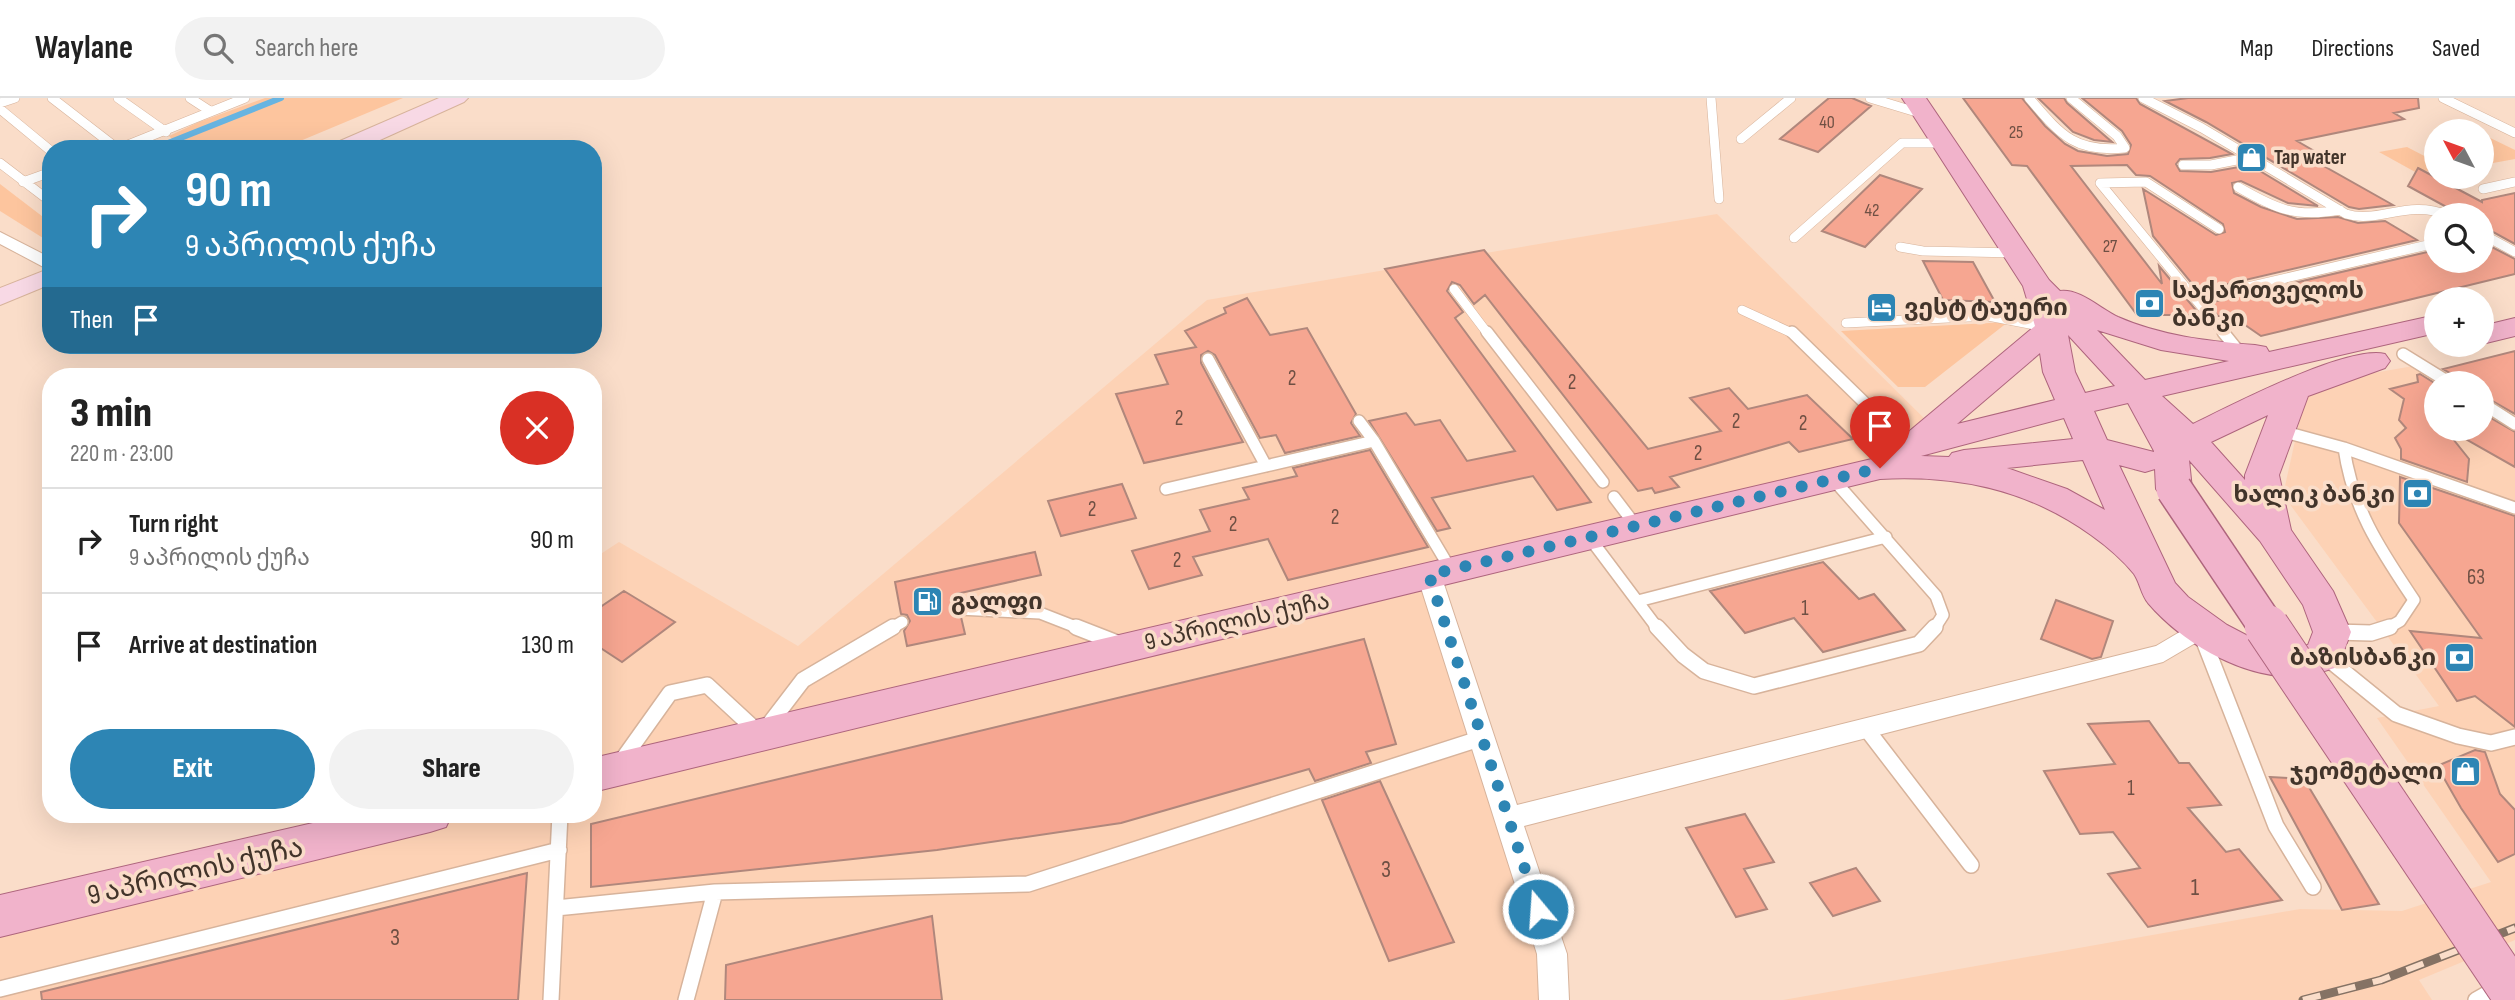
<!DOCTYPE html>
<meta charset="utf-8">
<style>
body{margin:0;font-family:"Sofia Sans Condensed","Noto Sans Georgian",sans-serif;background:#f2f2f2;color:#222;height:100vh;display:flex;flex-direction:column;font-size:26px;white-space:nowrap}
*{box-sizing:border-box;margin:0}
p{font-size:23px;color:#767676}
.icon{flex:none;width:38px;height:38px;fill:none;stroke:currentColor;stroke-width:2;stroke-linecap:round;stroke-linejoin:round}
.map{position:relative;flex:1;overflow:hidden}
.drawer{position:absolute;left:42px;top:270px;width:560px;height:455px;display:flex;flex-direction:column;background:#fff;border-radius:28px;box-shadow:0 7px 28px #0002}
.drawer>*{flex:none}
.hud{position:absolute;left:42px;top:42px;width:560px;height:214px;border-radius:28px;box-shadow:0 7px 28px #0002;background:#2d85b4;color:#fff;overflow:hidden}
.needle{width:46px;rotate:311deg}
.buttons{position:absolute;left:2424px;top:21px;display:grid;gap:14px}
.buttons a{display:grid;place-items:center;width:70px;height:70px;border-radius:50%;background:#fff;box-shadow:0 7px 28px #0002;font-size:35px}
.pin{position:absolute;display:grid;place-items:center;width:60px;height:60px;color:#fff;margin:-72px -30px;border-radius:50% 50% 50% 0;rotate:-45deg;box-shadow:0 0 7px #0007}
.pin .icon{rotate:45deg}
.me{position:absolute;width:77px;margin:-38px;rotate:342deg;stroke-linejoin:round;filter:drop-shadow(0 0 5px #0008)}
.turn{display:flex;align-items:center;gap:24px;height:147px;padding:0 28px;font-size:32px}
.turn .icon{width:91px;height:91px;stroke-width:2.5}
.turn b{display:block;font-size:49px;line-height:60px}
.then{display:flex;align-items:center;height:66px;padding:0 28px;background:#0003;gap:14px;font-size:26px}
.round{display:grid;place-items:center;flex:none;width:74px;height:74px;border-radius:37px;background:#f2f2f2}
.overview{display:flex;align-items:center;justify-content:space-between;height:119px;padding:0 28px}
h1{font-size:42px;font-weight:800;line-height:52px}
.button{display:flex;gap:14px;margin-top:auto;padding:14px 28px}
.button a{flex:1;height:80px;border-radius:42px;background:#2d85b4;color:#fff;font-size:28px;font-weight:800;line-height:80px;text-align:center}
.button a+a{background:#f2f2f2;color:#222}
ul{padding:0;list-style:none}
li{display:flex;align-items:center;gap:21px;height:105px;padding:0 28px;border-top:2px solid #e0e0e0}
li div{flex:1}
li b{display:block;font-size:26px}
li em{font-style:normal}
header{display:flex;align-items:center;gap:42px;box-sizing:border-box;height:98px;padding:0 35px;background:#fff;border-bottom:2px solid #e0e0e0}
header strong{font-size:33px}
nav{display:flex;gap:38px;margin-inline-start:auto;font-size:24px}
.search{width:490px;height:63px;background:#f2f2f2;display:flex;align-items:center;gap:18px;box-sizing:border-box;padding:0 24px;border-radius:38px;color:#767676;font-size:26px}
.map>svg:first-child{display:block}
.built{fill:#fdd2b5}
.green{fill:#fdc59e}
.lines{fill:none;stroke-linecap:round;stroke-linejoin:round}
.stream{stroke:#67b4e1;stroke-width:6}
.building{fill:#f6a691;stroke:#b0877c;stroke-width:2}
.lane-far2-casing{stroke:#d7b39b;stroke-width:10}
.lane-far1-casing{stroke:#d7b39b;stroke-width:14}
.lane-casing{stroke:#d7b39b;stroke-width:18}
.street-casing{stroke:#d7b39b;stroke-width:2}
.secondary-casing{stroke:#d7b39b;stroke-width:2}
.primary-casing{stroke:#ae657d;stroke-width:2}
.lane-far2{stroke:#fff;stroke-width:9}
.lane-far1{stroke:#fff;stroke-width:11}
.lane{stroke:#fff;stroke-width:15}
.street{fill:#fff;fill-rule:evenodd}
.secondary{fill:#f8d9e5;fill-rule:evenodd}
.primary{fill:#f1b3cb;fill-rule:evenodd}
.rail-casing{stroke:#857264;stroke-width:9}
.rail{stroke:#faddc9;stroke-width:6;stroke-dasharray:18;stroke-linecap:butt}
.primary-bridge-far1-casing{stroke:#ae657d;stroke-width:38;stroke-linecap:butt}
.primary-bridge-casing{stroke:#ae657d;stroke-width:46;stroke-linecap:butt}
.primary-bridge-far1{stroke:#f1b3cb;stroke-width:35}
.primary-bridge{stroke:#f1b3cb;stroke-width:44}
.route{stroke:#2d85b4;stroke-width:12;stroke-dasharray:0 21.6}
.labels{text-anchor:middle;stroke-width:7;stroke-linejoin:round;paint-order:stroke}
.far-number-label{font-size:18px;fill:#6f5044}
.far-poi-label{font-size:21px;font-weight:bold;fill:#42342a;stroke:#faddc9;text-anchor:start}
.number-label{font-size:21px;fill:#6f5044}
.poi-label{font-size:24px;font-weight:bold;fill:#42342a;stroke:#faddc9;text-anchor:start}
.street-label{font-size:24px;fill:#42342a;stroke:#faddc9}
.near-number-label{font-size:24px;fill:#6f5044}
.near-street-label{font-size:28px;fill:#42342a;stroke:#faddc9}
</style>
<header>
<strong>Waylane</strong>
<div class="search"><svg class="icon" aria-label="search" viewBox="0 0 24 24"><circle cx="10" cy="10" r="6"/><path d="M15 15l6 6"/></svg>Search here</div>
<nav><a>Map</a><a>Directions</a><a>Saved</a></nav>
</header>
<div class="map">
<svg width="2515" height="902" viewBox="0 0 2515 902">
<rect width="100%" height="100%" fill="#faddc9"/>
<!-- built -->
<path class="built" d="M1717,116L1932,328L1880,370L1429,477L1557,902H0V818L430,716H593V461L619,444L798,548L1207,202Z
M2425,266L2455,285H2436V331H2482V302L2515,323V842L2419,882L2432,902H1783L2300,811L2402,813L2491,784L2377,620L2439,608L2283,397L2305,298L2356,278Z"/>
<!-- green -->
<path class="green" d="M265,0H403L281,51H153L173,42L169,38L199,24Z
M2482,36L2515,52V61L2482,67Z
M2407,49L2436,64V72L2417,75L2379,54Z
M0,86L51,125V145L0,113Z
M2008,224L1925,289H1898L1841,233Z"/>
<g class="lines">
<!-- stream -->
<path class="stream" d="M153,51L281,0"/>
</g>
<!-- building -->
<path class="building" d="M1829,0H1852L1871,8L1818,54L1780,41Z
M1963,0H2022L2045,28L2065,46L2078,53L2107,58L2128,56L2131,47L2122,33L2082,0H2136L2140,6L2232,56L2210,60L2180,61L2176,66L2180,73L2211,74L2250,67L2318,108L2288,105L2241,83L2232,85L2234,95L2261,109L2297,121L2338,119L2358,125L2385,123L2417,142L2198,193L2153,138L2143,91L2216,137L2225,134L2223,126L2150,78L2136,77L2127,67L2071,68L2162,186L2159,168L2200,217H2137L2027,68L2012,67Z
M2038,0H2064L2067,5L2112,44L2094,42L2073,34Z
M2188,0H2418L2419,10L2394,15L2404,21L2297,43L2328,61L2315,63L2393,107L2359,111L2349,109L2206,24L2165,3Z
M2418,70L2482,104V102L2515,95V146L2482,128V117H2461L2408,88Z
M1880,77L1922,91L1865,149L1822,133Z
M2482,144L2515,161V176L2261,238L2232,218H2218L2208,205L2436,152V163H2482Z
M1484,152L1648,351L1721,333L1690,300L1729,290L1748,311L1807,297L1853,341L1799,354L1789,344L1670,379L1679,389L1655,395L1652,390L1638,393L1485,197L1474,206L1460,187L1452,184L1447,193L1463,214L1455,220L1591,404L1557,412L1533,378L1432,400L1450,430L1437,433L1369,323L1406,315L1415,327L1440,322L1467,363L1515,353L1385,171Z
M1923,163L1973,164L1995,204L1943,202Z
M1247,200L1270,237L1307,230L1356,316L1351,325L1360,338L1285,355L1276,337L1260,340L1215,257L1208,253L1201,257V265L1243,344L1144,365L1116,296L1168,286L1155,257L1196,249L1185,233L1226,215L1224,210Z
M2515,253V316L2482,297V285H2458L2455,278L2443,271Z
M2420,276L2436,286V331H2445L2469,361L2467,384L2401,361V351L2395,340L2406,330L2399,322L2404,301L2390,291L2418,284L2417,277Z
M2482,315L2515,334V369L2448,331H2482Z
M1370,352L1428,449L1288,482L1268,441L1193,459L1202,477L1149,491L1132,453L1210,433L1200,412L1249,401L1243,390L1297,378L1293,370Z
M2400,379L2515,418V629L2475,598L2457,603L2410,533L2481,540L2399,425Z
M1122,386L1136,420L1061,438L1048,403Z
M1035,454L1041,477L956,496L957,503L952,507L951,514L961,519L965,536L907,548L904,533L910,523L907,517L901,516L895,484Z
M1823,464L1859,501L1874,496L1905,532L1823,554L1794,520L1745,535L1710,493Z
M624,493L675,524L622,564L593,545V514Z
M2056,502L2113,523L2101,559L2092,561L2041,541Z
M1364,541L1396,646L1366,654L1371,665L1315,683L1309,671L1121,725L937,752L591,789V726Z
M2149,623L2179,665H2189L2221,707L2188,710L2226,754L2239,751L2282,802L2148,829L2108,776L2140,770L2113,734L2080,736L2044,673L2115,666L2088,626Z
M2475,652L2485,654L2500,696L2515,712V756L2498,764L2461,710L2437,668Z
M2270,679L2304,681L2379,806L2342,812Z
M1380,683L1454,844L1389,863L1322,702Z
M1745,716L1774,764L1744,771L1767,811L1736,819L1686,730Z
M1856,770L1880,803L1833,818L1810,785Z
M527,775L518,902H42L41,894Z
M932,818L942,902H725L726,867Z"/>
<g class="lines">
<defs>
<path id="lane-far2" d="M52,0L118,51
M118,0L166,34
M190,0L210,13
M1711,0L1719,101
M1870,0L1923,16
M2029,0C2060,36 2074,55 2125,50L2117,38L2071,0
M2143,0L2202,30L2346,116C2378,126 2408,101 2447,117
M2443,0L2515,35
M0,5L15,0
M0,11L51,53
M1741,41L1791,0
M118,51L245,0
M0,65L51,104
M2183,67H2211L2252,59
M23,84L51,74
M2238,89C2276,111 2295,120 2340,112
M2483,91L2515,84
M2219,131L2146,84L2100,85L2224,236
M2482,136L2515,154
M1794,140L1902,45H1944
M1900,149L1923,153L2016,155
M1454,191L1488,236
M2196,201L2436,145
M1742,212L1794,236
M1846,225L1988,218L2050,230"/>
<path id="lane-far1" d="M1487,234L1603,384
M1792,234L1913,352
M2223,234L2240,255
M2403,256L2450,285
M1208,261L1266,368
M2482,305L2515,326
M1359,323L1374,343L1451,472
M2278,332L2344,350L2515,410
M2344,350C2353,412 2380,451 2414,502L2400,523L2386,531
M1833,381L1936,498L1943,517L1934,531
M1166,391L1374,343
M1614,399L1636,428
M1589,439L1658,531
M1638,503L1886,439
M959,511L1040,515L1081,531
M890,531L902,524"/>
<path id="lane" d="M1076,529L1117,545
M1657,529L1683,557L1704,573L1754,588L1919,546L1935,529
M2335,534L2371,535L2390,529
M2202,538L2276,728L2313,789
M2327,560L2396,616L2458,638L2491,645L2515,639
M1865,629L1971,767
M620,665L670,595L707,587L761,637L803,582L893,529
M556,810L715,794L1028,786L1482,640
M0,891L559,752
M551,902L560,716
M686,902L715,794
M2476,902L2499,889"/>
<path id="street" d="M0,134L51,160V173L0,146Z
M1429,469L1437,471L1441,477L1517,707L2156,548L2200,522L2209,525L2212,531L2209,537L2163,564L1524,728L1567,856L1569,902H1539L1537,856L1417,477L1421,471Z"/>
<path id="secondary" d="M439,0H468L464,4L360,51H330L333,46Z
M51,170V186L0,207V190Z"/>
<path id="primary" d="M1902,0H1926L2049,182L2060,193C2079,190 2101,211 2118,219C2161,238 2208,243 2255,247L2266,249L2269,254L2436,217V235L2162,298L2193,326C2232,307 2347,247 2385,256L2390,263L2385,270L2308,298L2279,377L2291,432L2333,493L2351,534L2338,569C2327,572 2314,577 2302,578C2247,583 2183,546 2148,505C2141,496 2140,485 2134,476C2123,462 2105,447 2091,437C2027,391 1957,377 1880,381L593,694V660L1876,360L1880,353L1900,341L2035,228L2023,188ZM2097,232L2161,252L2229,263L2145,282ZM2068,237L2115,288L2085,295L2075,274ZM2040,255L2043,274L2055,302L1957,326ZM2128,305L2154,353V354L2107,342L2094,313ZM2268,317L2245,377V382L2211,344ZM2064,320L2073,341L1964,352L1952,355L1949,359L1921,358ZM2083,362L2105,412L2067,391L2007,370ZM2189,362L2260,443L2303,507L2313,534L2308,547L2280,548L2248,538L2227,527L2188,499L2175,485L2119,367L2145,374L2155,371L2156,391L2162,399L2174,403L2186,399L2192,391Z
M2515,220V238L2482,246V228Z
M352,716H452L446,729L430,734L0,839V797Z"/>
</defs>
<!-- lane-far2 casing -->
<use href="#lane-far2" class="lane-far2-casing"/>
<!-- lane-far1 casing -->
<use href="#lane-far1" class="lane-far1-casing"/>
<!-- lane casing -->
<use href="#lane" class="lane-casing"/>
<!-- street casing -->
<use href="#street" class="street-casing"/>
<!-- secondary casing -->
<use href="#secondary" class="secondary-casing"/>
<!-- primary casing -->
<use href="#primary" class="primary-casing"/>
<!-- lane-far2 -->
<use href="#lane-far2" class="lane-far2"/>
<!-- lane-far1 -->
<use href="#lane-far1" class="lane-far1"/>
<!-- lane -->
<use href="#lane" class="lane"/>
<!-- street -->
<use href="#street" class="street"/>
<!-- secondary -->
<use href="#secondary" class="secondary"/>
<!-- primary -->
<use href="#primary" class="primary"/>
<defs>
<path id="rail" d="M2303,902L2381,882L2515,830"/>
</defs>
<!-- rail casing -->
<use href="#rail" class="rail-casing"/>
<!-- rail -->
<use href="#rail" class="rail"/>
<defs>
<path id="primary-bridge-far1" d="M2174,391L2268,531"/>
<path id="primary-bridge" d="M2267,529L2515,898"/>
</defs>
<!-- primary-bridge-far1 casing -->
<use href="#primary-bridge-far1" class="primary-bridge-far1-casing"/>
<!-- primary-bridge casing -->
<use href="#primary-bridge" class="primary-bridge-casing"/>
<!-- primary-bridge-far1 -->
<use href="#primary-bridge-far1" class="primary-bridge-far1"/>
<!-- primary-bridge -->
<use href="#primary-bridge" class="primary-bridge"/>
</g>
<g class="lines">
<!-- route -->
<path class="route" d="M1538,811L1429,477L1880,370"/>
</g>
<!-- icons -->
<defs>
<symbol id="shop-square" viewBox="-11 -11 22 22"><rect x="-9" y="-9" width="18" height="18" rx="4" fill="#2d85b4" stroke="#faddc9"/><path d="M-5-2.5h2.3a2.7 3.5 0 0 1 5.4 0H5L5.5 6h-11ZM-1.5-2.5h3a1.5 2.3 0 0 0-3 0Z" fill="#fff"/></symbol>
<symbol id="bank-square" viewBox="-11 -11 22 22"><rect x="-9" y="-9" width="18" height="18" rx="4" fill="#2d85b4" stroke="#faddc9"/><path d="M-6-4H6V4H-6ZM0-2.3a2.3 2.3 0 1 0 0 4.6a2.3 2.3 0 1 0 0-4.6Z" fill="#fff"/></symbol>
<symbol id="hotel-square" viewBox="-11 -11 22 22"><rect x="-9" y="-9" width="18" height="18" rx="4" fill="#2d85b4" stroke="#faddc9"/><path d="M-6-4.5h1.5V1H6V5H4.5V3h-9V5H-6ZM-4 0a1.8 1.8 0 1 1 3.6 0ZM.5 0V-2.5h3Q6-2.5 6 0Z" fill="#fff"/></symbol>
<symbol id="fuel-square" viewBox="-11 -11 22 22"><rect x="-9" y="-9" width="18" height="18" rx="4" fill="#2d85b4" stroke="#faddc9"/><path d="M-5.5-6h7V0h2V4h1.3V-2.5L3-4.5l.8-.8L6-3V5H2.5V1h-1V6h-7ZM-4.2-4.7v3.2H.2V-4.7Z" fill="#fff"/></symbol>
</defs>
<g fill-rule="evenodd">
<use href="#shop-square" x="2234" y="42" width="35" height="35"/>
<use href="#bank-square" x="2132" y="188" width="35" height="35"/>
<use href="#hotel-square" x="1864" y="192" width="35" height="35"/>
<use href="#bank-square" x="2400" y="378" width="35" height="35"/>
<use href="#fuel-square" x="910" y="486" width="35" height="35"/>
<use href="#bank-square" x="2442" y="542" width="35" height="35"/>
<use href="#shop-square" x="2448" y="656" width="35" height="35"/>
</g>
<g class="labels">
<!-- far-number labels -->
<g class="far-number-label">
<text x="1827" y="30">40</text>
<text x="2016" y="40">25</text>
<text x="1872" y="118">42</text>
<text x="2110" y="154">27</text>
</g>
<!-- far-poi labels -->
<g class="far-poi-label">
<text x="2274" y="66">Tap water</text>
</g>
<!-- number labels -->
<g class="number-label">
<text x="1292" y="287">2</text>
<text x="1572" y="291">2</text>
<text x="1179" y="327">2</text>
<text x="1736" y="330">2</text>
<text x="1803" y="332">2</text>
<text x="1698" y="362">2</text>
<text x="1092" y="418">2</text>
<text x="1335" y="426">2</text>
<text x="1233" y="433">2</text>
<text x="1177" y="469">2</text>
<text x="2476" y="486">63</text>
<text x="1805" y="517">1</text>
<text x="2131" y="697">1</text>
</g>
<!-- poi labels -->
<g class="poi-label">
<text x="2172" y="200">საქართველოს<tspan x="2172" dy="28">ბანკი</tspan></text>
<text x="1904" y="217">ვესტ ტაუერი</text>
<text x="2395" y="404" text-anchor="end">ხალიკ ბანკი</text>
<text x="951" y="511">გალფი</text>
<text x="2436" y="567" text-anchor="end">ბაზისბანკი</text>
<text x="2443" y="681" text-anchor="end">ჯეომეტალი</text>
</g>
<!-- street labels -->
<g class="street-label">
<text transform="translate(1237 523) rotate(-13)" y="8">9 აპრილის ქუჩა</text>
</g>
<!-- near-number labels -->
<g class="near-number-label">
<text x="1386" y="779">3</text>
<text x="2195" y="797">1</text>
<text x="395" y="847">3</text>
</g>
<!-- near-street labels -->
<g class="near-street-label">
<text transform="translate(195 772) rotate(-13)" y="10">9 აპრილის ქუჩა</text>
</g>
</g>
</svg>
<div class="buttons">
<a><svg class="needle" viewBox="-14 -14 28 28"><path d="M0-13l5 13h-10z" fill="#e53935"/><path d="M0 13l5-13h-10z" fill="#767676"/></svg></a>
<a><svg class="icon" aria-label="search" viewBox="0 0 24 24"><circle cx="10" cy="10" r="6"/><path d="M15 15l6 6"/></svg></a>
<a>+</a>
<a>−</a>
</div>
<div class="pin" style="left:1880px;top:370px;background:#d93025"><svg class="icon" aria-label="arrive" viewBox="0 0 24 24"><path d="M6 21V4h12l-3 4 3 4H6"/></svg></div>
<svg class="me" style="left:1538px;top:811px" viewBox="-20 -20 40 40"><circle r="17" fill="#2d85b4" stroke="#fff" stroke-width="3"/><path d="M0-11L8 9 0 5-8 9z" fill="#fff"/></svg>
<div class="hud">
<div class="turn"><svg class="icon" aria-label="right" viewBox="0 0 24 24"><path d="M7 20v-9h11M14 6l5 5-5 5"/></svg><div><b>90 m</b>9 აპრილის ქუჩა</div></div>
<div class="then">Then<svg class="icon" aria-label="arrive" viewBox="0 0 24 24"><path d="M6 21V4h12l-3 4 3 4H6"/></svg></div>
</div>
<section class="drawer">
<div class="overview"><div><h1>3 min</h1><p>220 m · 23:00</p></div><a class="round" style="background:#d93025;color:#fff"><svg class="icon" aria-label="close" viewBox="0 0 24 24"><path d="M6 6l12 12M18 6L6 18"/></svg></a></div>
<ul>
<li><svg class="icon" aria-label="right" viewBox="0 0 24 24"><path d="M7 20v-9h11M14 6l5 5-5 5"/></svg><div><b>Turn right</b><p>9 აპრილის ქუჩა</p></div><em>90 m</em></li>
<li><svg class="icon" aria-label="arrive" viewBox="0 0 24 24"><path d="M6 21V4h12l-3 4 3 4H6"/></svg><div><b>Arrive at destination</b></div><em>130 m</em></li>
</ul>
<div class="button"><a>Exit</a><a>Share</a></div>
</section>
</div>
